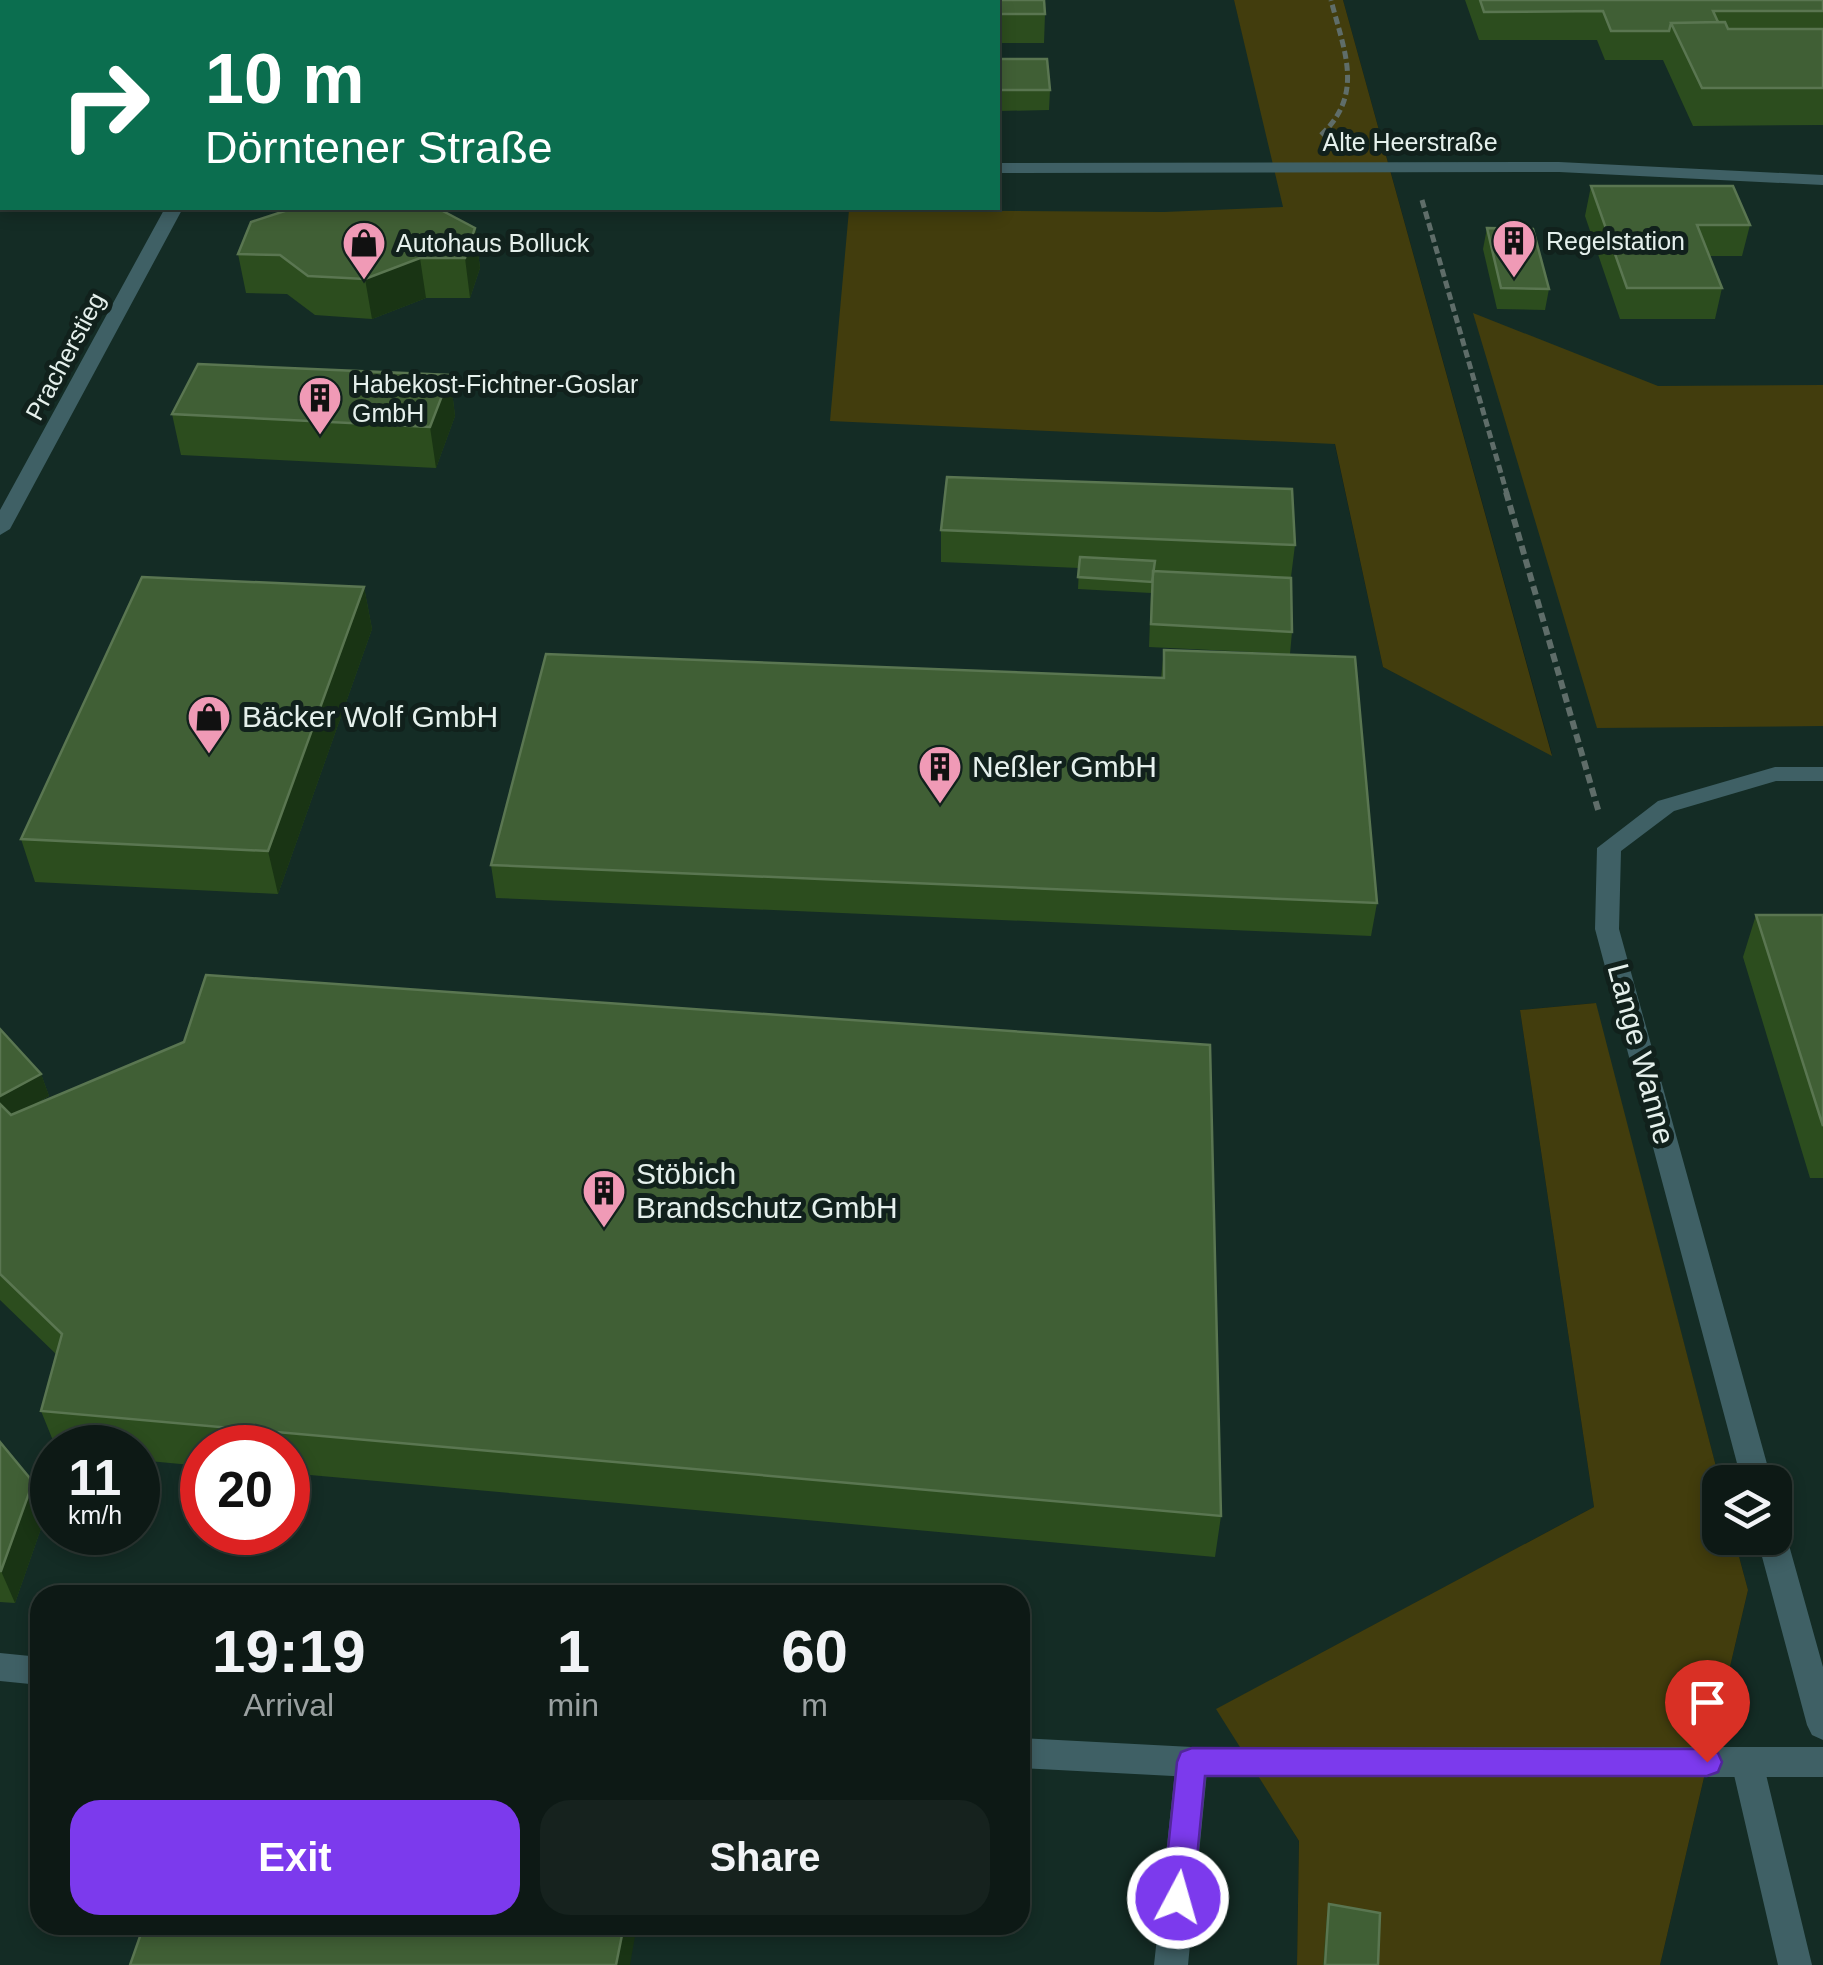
<!DOCTYPE html>
<meta charset="utf-8">
<style>
body{margin:0;font-family:Arial,sans-serif;background:#16221e;color:#f1f3f6;height:100vh;display:flex;flex-direction:column;font-size:38px;white-space:nowrap}
*{box-sizing:border-box;margin:0}
p{font-size:32px;color:#9aa0a0}
.icon{flex:none;width:55px;height:55px;fill:none;stroke:currentColor;stroke-width:2;stroke-linecap:round;stroke-linejoin:round}
.map{position:relative;flex:1;overflow:hidden}
.panel{position:absolute;left:30px;top:1585px;width:1000px;height:350px;display:flex;flex-direction:column;background:#0d1915;border-radius:30px;box-shadow:0 5px 15px #0003,0 0 0 2px #2d3834}
.panel>*{flex:none}
.guide{position:absolute;left:0px;top:0px;width:1000px;height:210px;box-shadow:0 5px 15px #0003,0 0 0 2px #2d3834;background:#0b6e4f;color:#fff;overflow:hidden}
.tools{position:absolute;left:1702px;top:1465px;display:grid;gap:20px}
.tools a{display:grid;place-items:center;width:90px;height:90px;border-radius:20px;background:#0d1915;box-shadow:0 5px 15px #0003,0 0 0 2px #2d3834;font-size:50px}
.speed{position:absolute;left:30px;top:1425px;display:flex;gap:20px;font-size:50px;font-weight:700;text-align:center}
.speed>*{display:grid;place-content:center;width:130px;height:130px;border-radius:50%;background:#0d1915;box-shadow:0 5px 15px #0003,0 0 0 2px #2d3834;line-height:1}
.speed small{font-size:25px;font-weight:400}
.speed .limit{border:15px solid #d22;background:#fff;color:#111}
.pin{position:absolute;display:grid;place-items:center;width:85px;height:85px;color:#fff;margin:-102px -42px;border-radius:50% 50% 50% 0;rotate:-45deg;box-shadow:0 0 10px #0007}
.pin .icon{rotate:45deg}
.me{position:absolute;width:110px;margin:-55px;rotate:6deg;stroke-linejoin:round;filter:drop-shadow(0 0 8px #0008)}
.turn{display:flex;align-items:center;gap:35px;height:210px;padding:0 40px;font-size:45px}
.turn .icon{width:130px;height:130px;stroke-width:2.5}
.turn b{display:block;font-size:70px;line-height:85px}
.eta{display:flex;justify-content:space-evenly;align-items:center;height:170px;text-align:center}
.eta b{font-size:60px;font-weight:800;line-height:70px}
.cta{display:flex;gap:20px;margin-top:auto;padding:20px 40px}
.cta a{flex:1;height:115px;border-radius:30px;background:#7c3aed;color:#fff;font-size:40px;font-weight:800;line-height:115px;text-align:center}
.cta a+a{background:#16221e;color:#f1f3f6}
.map>svg:first-child{display:block}
.built{fill:#142c25;fill-rule:evenodd}
.green{fill:#423d0d}
.lines{fill:none;stroke-linecap:round;stroke-linejoin:round}
.path-far1{stroke:#5f6d69;stroke-width:5;stroke-dasharray:8 4;stroke-linecap:butt}
.path{stroke:#5f6d69;stroke-width:6;stroke-dasharray:9 5;stroke-linecap:butt}
.lane{fill:#3f6065;fill-rule:evenodd}
.street{fill:#3f6065;fill-rule:evenodd}
.wall{fill:#2c4d1e}
.shaded-wall{fill:#193414}
.building{fill:#405f35;stroke:#5a7651;stroke-width:2.5}
.route{fill:#7c3aed;stroke:#51269a;stroke-width:2.5}
.labels{text-anchor:middle;stroke-width:10;stroke-linejoin:round;paint-order:stroke}
.far-street-label{font-size:25px;fill:#e5f0ec;stroke:#11211c}
.far-poi-label{font-size:25px;fill:#e5f0ec;stroke:#11211c;text-anchor:start}
.poi-label{font-size:30px;fill:#e5f0ec;stroke:#11211c;text-anchor:start}
.street-label{font-size:30px;fill:#e5f0ec;stroke:#11211c}
</style>
<div class="map">
<svg width="1823" height="1965" viewBox="0 0 1823 1965">
<rect width="100%" height="100%" fill="#11211c"/>
<!-- built -->
<path class="built" d="M246,0H1234L1267,131L1383,667L1552,754L1343,0H1823V1965H1660L1748,1590L1734,1538H1775V1482H1720L1595,1003L1520,1010L1594,1507L1217,1709L1299,1841L1297,1965H0V140L2,208H998V2ZM52,1448H138V1532H52ZM202,1448H288V1532H202ZM40,1595H1020V1925H40Z"/>
<!-- green -->
<path class="green" d="M0,0H246L2,2L0,140Z
M1234,0H1343L1552,756L1383,667L1335,444L830,421L849,210L1164,212L1283,207Z
M1473,313L1658,386L1823,385V726L1597,728Z
M1596,1003L1720,1482V1538H1734L1748,1590L1660,1965H1297L1299,1841L1216,1709L1594,1507L1520,1010Z"/>
<g class="lines">
<!-- path-far1 -->
<path class="path-far1" d="M1321,135C1365,94 1344,51 1331,0
M1422,200L1507,494"/>
<!-- path -->
<path class="path" d="M1506,492L1599,813"/>
<!-- lane -->
<path class="lane" d="M1192,1747L1203,1751L1208,1762L1188,1965H1154L1176,1762L1181,1751Z
M1747,1747L1758,1751L1763,1762L1812,1965H1778L1731,1762L1736,1751Z"/>
<!-- street -->
<path class="street" d="M1559,162L1823,175V185L1559,172L998,173V163Z
M0,167H2V177H0Z
M165,208H183L10,529L0,535V510Z
M1775,767H1823V781H1776L1674,811L1621,851L1619,929L1772,1482H1742L1595,929L1597,848L1658,801Z
M1775,1526L1783,1529L1787,1538L1823,1667V1740L1812,1735L1807,1725L1757,1538H1775Z
M0,1653L40,1657V1685L0,1681Z
M1020,1738L1192,1747H1823V1777H1192L1020,1768Z"/>
</g>
<!-- wall -->
<path class="wall" d="M1465,0H1823V125L1693,126L1663,60H1605L1597,40H1479Z
M998,2L1045,14L1044,43H998Z
M998,59L1050,90L1049,110L998,111Z
M1591,186L1750,225L1742,256H1709L1722,288L1715,319H1620L1585,216Z
M475,228L480,268L470,298H426L372,319L315,315L287,294L246,293L238,254Z
M1487,228L1549,289L1545,310L1497,309L1483,249Z
M450,375L455,416L436,468L181,455L172,414Z
M941,530L1295,545L1291,577L1292,632L1290,654L1149,647L1151,593L1078,589L1079,568L941,562Z
M364,587L372,629L278,894L35,882L21,839Z
M1164,650L1377,903L1371,936L496,898L491,865L1161,678Z
M1756,915H1823V1178H1810L1743,957Z
M0,1029L41,1074L49,1096L29,1108L1221,1516L1215,1557L288,1473V1448H202V1466L138,1460V1448H56L41,1411L57,1355L0,1300Z
M0,1442L33,1482L46,1514L15,1603L0,1602Z
M1329,1904L1378,1965H1323L1327,1915Z"/>
<!-- shaded-wall -->
<path class="shaded-wall" d="M475,228L480,268L470,298L465,258Z
M420,258L426,298L372,319L365,279Z
M450,375L455,416L436,468L430,427Z
M364,587L372,629L278,894L268,851Z
M41,1074L49,1096L0,1123V1096Z
M33,1482L46,1514L15,1603L1,1571Z
M624,1925H637L630,1965H616Z"/>
<!-- building -->
<path class="building" d="M594,0H1044L1045,14H998V2H594Z
M1480,0H1823V11H1713L1718,22L1671,23L1669,31H1611L1603,11L1484,12Z
M1725,22L1728,29H1823V88H1702L1671,23Z
M998,59H1047L1050,90H998Z
M1591,186H1733L1750,225H1697L1722,288H1627Z
M294,208H437L475,228L465,258H420L365,279L308,276L280,255L238,254L251,222Z
M1487,228L1533,229L1549,289L1501,288Z
M198,364L450,375L430,427L172,414Z
M947,477L1292,489L1295,545L941,530Z
M1080,557L1155,561L1152,582L1078,577Z
M1153,571L1291,578L1292,632L1151,624Z
M142,577L364,587L268,851L21,839Z
M1164,650L1355,657L1377,903L491,865L546,654L1164,678Z
M1756,915H1823V1126Z
M206,975L1210,1045L1221,1516L41,1411L62,1334L0,1274V1104L11,1115L184,1042Z
M0,1029L41,1074L0,1096Z
M0,1442L33,1482L1,1571H0Z
M1329,1904L1380,1913L1378,1965H1325Z
M144,1925H624L616,1965H130Z"/>
<!-- route -->
<path class="route" d="M1192,1748L1707,1749L1718,1753L1722,1762L1718,1772L1707,1776H1205L1193,1898L1189,1908L1178,1912L1167,1908L1163,1898L1177,1762L1181,1752Z"/>
<!-- icons -->
<defs>
<symbol id="building-pin" viewBox="-11 -11 22 30"><path d="M0 17L-7.5 6A9.5 9.5 0 1 1 7.5 6Z" fill="#f09ab6" stroke="#11211c"/><path d="M-4-6H4V6H1V3H-1V6H-4ZM-2.5-4.3h1.7v1.8h-1.7ZM.8-4.3h1.7v1.8H.8ZM-2.5-1h1.7V.8h-1.7ZM.8-1h1.7V.8H.8Z" fill="#111"/></symbol>
<symbol id="shop-pin" viewBox="-11 -11 22 30"><path d="M0 17L-7.5 6A9.5 9.5 0 1 1 7.5 6Z" fill="#f09ab6" stroke="#11211c"/><path d="M-5-2.5h2.3a2.7 3.5 0 0 1 5.4 0H5L5.5 6h-11ZM-1.5-2.5h3a1.5 2.3 0 0 0-3 0Z" fill="#111"/></symbol>
</defs>
<g fill-rule="evenodd">
<use href="#building-pin" x="1489" y="216" width="50" height="68"/>
<use href="#shop-pin" x="339" y="218" width="50" height="68"/>
<use href="#building-pin" x="295" y="373" width="50" height="68"/>
<use href="#shop-pin" x="184" y="692" width="50" height="68"/>
<use href="#building-pin" x="915" y="742" width="50" height="68"/>
<use href="#building-pin" x="579" y="1166" width="50" height="68"/>
</g>
<g class="labels">
<!-- far-street labels -->
<g class="far-street-label">
<text x="1410" y="151">Alte Heerstraße</text>
<text transform="translate(65 356) rotate(-62)" y="9">Pracherstieg</text>
</g>
<!-- far-poi labels -->
<g class="far-poi-label">
<text x="1546" y="250">Regelstation</text>
<text x="396" y="252">Autohaus Bolluck</text>
<text x="352" y="393">Habekost-Fichtner-Goslar<tspan x="352" dy="29">GmbH</tspan></text>
</g>
<!-- poi labels -->
<g class="poi-label">
<text x="242" y="727">Bäcker Wolf GmbH</text>
<text x="972" y="777">Neßler GmbH</text>
<text x="636" y="1184">Stöbich<tspan x="636" dy="34">Brandschutz GmbH</tspan></text>
</g>
<!-- street labels -->
<g class="street-label">
<text transform="translate(1641 1054) rotate(75)" y="10">Lange Wanne</text>
</g>
</g>
</svg>
<div class="tools">
<a><svg class="icon" aria-label="layers" viewBox="0 0 24 24"><path d="M12 4l9 5-9 5-9-5zM3 14l9 5 9-5"/></svg></a>
</div>
<div class="speed"><div>11<small>km/h</small></div><div class="limit">20</div></div>
<div class="pin" style="left:1707px;top:1762px;background:#d93025"><svg class="icon" aria-label="arrive" viewBox="0 0 24 24"><path d="M6 21V4h12l-3 4 3 4H6"/></svg></div>
<svg class="me" style="left:1178px;top:1898px" viewBox="-20 -20 40 40"><circle r="17" fill="#7c3aed" stroke="#fff" stroke-width="3"/><path d="M0-11L8 9 0 5-8 9z" fill="#fff"/></svg>
<div class="guide">
<div class="turn"><svg class="icon" aria-label="right" viewBox="0 0 24 24"><path d="M7 20v-9h11M14 6l5 5-5 5"/></svg><div><b>10 m</b>Dörntener Straße</div></div>
</div>
<section class="panel">
<div class="eta">
<div><b>19:19</b><p>Arrival</p></div>
<div><b>1</b><p>min</p></div>
<div><b>60</b><p>m</p></div>
</div>
<div class="cta"><a>Exit</a><a>Share</a></div>
</section>
</div>
